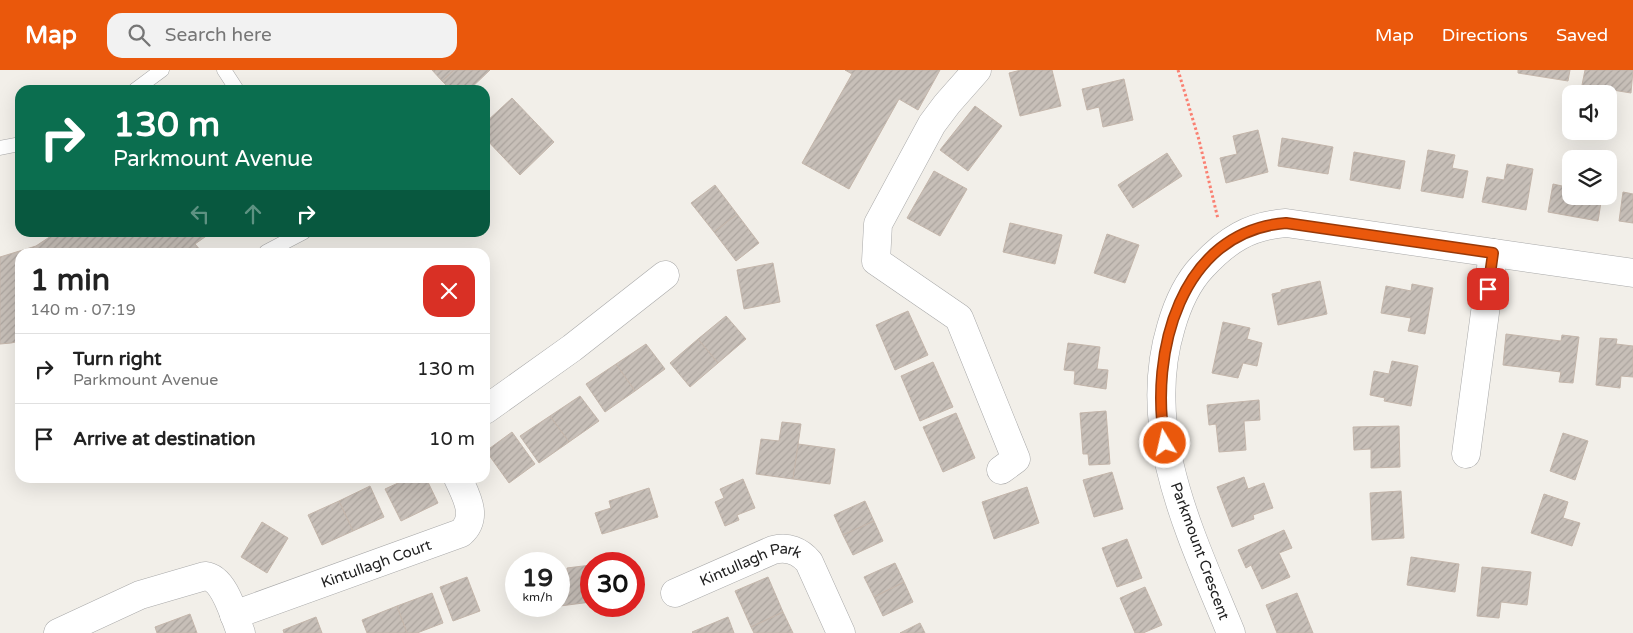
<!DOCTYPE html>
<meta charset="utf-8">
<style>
body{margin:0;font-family:"Varela Round",sans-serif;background:#f2f2f2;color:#222;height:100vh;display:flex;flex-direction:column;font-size:19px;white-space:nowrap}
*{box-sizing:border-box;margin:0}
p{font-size:16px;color:#767676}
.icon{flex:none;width:28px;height:28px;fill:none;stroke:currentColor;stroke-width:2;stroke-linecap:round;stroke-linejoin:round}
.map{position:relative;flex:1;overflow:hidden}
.details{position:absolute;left:15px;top:178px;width:475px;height:235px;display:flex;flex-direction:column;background:#fff;border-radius:15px;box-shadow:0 5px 20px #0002}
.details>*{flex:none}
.hud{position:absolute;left:15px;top:15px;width:475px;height:152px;border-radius:15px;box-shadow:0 5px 20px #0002;background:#0b6e4f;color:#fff;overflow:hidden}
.controls{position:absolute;left:1562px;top:15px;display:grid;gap:10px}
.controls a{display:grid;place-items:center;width:55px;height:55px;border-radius:10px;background:#fff;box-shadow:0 5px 20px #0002;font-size:25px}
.speed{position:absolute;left:505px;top:482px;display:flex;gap:10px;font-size:25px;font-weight:700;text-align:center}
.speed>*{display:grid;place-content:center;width:65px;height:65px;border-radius:50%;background:#fff;box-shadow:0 5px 20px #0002;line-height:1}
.speed small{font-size:12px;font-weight:400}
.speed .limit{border:8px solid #d22;background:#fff;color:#111}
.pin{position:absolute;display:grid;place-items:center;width:42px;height:42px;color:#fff;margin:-21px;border-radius:10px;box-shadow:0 2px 8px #0006}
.me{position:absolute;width:55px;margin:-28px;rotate:351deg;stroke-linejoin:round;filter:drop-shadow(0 0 4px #0008)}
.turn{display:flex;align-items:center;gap:18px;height:105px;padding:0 15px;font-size:22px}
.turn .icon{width:65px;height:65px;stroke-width:2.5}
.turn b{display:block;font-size:35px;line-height:42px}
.lanes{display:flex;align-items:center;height:48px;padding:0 15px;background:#0003;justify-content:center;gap:25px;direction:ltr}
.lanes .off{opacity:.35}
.round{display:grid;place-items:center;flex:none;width:52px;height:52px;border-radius:15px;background:#f2f2f2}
.overview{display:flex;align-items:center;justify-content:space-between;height:85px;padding:0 15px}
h1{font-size:30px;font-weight:700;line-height:38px}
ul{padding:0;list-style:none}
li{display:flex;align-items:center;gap:15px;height:70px;padding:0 15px;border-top:1px solid #e0e0e0}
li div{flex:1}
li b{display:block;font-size:19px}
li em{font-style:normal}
header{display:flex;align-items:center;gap:30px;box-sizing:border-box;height:70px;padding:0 25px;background:#ea580c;color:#fff}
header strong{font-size:24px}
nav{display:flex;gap:28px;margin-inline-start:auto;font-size:18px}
.search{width:350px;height:45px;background:#f2f2f2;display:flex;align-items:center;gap:12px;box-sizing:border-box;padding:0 18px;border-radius:15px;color:#767676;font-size:19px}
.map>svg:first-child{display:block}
.building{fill:url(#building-hatch);stroke:#c4b6ab}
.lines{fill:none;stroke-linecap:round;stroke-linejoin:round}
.lane-casing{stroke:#a9a9a9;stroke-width:15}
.street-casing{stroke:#a9a9a9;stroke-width:29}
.path{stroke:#fa8072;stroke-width:3;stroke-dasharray:2.5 2.5;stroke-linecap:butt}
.lane{stroke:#fff;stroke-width:14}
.street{stroke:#fff;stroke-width:28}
.route-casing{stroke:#983908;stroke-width:12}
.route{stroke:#ea580c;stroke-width:9}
.labels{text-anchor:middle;stroke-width:4.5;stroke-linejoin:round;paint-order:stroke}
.street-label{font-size:15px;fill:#222;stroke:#fff}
</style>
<header>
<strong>Map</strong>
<div class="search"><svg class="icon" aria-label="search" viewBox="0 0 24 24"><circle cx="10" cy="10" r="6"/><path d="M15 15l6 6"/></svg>Search here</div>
<nav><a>Map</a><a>Directions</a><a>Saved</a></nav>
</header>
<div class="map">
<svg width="1633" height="563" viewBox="0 0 1633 563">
<defs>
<pattern id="building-hatch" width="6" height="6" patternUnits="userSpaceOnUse" patternTransform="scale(1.25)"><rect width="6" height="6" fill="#c7bfb8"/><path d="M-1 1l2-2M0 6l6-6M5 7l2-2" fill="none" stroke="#aba49e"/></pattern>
</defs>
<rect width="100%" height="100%" fill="#f2efe9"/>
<!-- building -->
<path class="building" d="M432,0H454L442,11Z
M454,0H490L469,20H451L442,11Z
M845,0H940L918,40L899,29L849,119L802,93L852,4Z
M1021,0H1052L1061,36L1020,46L1009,3Z
M1518,0H1570L1568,11L1518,3Z
M1585,0H1633L1631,23L1582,15Z
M1124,9L1133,50L1103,57L1099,37L1087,40L1082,19Z
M512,28L554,72L520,105L485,68V53Z
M975,36L1002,56L968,101L940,80Z
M1258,60L1268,102L1226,113L1220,88L1237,84L1233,66Z
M1282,68L1333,77L1328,104L1278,96Z
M1428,80L1455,85L1452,98L1468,101L1463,128L1421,121Z
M1354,82L1405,91L1400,119L1350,110Z
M1167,83L1182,106L1133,138L1118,115Z
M1507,94L1533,99L1526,140L1482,132L1487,107L1504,110Z
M934,101L967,119L940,166L907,148Z
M1553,114L1571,118V126H1602L1598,151L1548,142Z
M715,115L737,144L714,162L691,133Z
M1623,122L1633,124V153L1619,151Z
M737,144L759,173L736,191L714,162Z
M1010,153L1062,165L1055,194L1003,182Z
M57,162H212L195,174L202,182H20V271L11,273L0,274V187L36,176Z
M1107,164L1139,175L1125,213L1094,203Z
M773,193L780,232L744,239L737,200Z
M1320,211L1327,244L1278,255L1272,224L1281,222V220Z
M1412,214L1433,218L1425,264L1408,261L1411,248L1381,243L1386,216L1411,221Z
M908,241L928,285L895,300L876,255Z
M726,246L746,269L718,293L698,269Z
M1223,252L1250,258L1247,269L1262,273L1257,296L1243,293L1238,308L1212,303Z
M1506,264L1561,271L1562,265L1579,267L1573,313L1559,312L1561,302L1503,295Z
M1600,268L1617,269L1616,274L1633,276V307L1621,306L1620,318L1596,315Z
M698,269L718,293L690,317L670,293Z
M1068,273L1100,277L1097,299L1108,300L1106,319L1074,314L1075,301L1064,300Z
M646,274L665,299L635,321L616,294Z
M1392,291L1418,296L1411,336L1384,331L1385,328L1370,325L1374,301L1389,304Z
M933,292L953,337L920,351L901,306Z
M616,294L635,321L605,342L586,314Z
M580,326L599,351L569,372L550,346Z
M1259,330L1260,350L1244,351L1246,380L1219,382L1216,354L1209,355L1207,335Z
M1106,341L1110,394L1089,395L1088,384H1083L1080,343Z
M956,343L975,388L943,402L923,357Z
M550,346L569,372L539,393L520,366Z
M782,352L801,354L793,409L756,404L761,369L779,371Z
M1399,356L1400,397L1371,398V379L1354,380L1353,357Z
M512,362L535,394L509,413L486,381Z
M1563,363L1588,371L1575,410L1550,401Z
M798,374L835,379L830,414L793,409Z
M1112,402L1123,439L1094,447L1083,410Z
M1244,407L1248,419L1264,413L1273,438L1253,445L1254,449L1232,457L1217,417Z
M409,408H426L438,433L401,451L385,419Z
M743,409L755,438L737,445L739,450L725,456L715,432L724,428L720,419Z
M370,416L384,447L353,461L339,431Z
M1027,417L1039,453L994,469L982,432Z
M649,418L658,447L602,464L595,443L611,438L609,431Z
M1401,421L1404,468L1372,470L1370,423Z
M1544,424L1568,432L1563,448L1580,453L1572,476L1531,463Z
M339,431L353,461L322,475L308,445Z
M865,431L874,451L843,465L834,445Z
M874,451L883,471L853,485L843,465Z
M262,452L288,468L267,503L241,487Z
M1284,460L1292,478L1279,483L1290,507L1262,519L1251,495L1246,498L1238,480Z
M1127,469L1142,508L1117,517L1102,478Z
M1411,487L1459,494L1455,522L1407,515Z
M895,493L904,512L874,527L864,507Z
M591,495V509H589L591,532L560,536L559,511L568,510L567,498Z
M1482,497L1531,502L1527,535L1501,532L1499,548L1477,546Z
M467,507L480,541L453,551L440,517Z
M768,507L783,542L751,557L735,521Z
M904,512L913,532L883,546L874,527Z
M1145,517L1162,555L1143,563H1135L1120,528Z
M432,523L443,553L417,563H407L397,536Z
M1297,523L1313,563H1277L1266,535Z
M397,536L407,563H367L362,550Z
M783,542L793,563H754L751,557Z
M190,544L197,563H157L155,557Z
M316,547L322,563H284L283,560Z
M728,547L734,563H693L692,562Z
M920,553L925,563H900Z"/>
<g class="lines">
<defs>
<path id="lane" d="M224,0L237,20
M135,20L162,0
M0,78L20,74
M266,182L304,162"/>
<g id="street">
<path d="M977,0L947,34L932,54L878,154L876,191L959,248L1016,389L1001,400"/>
<path d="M485,340L572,278L665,205"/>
<path d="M1466,384L1493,183"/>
<path id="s1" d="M675,523L773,480C788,476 800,481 809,492L841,563"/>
<path id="s2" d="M234,545L461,463C479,447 466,426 458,408"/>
<path d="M58,563L140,525L205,506C225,508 234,546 241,563"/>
<path d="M1231,563C1192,467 1139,363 1171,257C1177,236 1186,214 1202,197C1227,170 1249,156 1286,153L1633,203"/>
</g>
</defs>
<!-- lane casing -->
<use href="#lane" class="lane-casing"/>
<!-- street casing -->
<use href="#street" class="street-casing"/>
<!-- path -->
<path class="path" d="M1178,0L1199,70L1218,149"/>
<!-- lane -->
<use href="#lane" class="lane"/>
<!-- street -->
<use href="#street" class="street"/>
</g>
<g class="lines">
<defs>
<path id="route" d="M1165,373C1149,284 1180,161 1286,153L1493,183L1488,219"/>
</defs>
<!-- route casing -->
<use href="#route" class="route-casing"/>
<!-- route -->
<use href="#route" class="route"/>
</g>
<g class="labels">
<!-- street labels -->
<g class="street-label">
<text transform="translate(1200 481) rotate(70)" y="5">Parkmount Crescent</text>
<text dy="5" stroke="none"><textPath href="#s2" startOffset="151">Kintullagh Court</textPath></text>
<text dy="5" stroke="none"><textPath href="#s1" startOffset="82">Kintullagh Park</textPath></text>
</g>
</g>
</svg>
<div class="controls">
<a><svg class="icon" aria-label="sound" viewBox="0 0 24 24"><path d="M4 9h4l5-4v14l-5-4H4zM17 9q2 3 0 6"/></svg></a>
<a><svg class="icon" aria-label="layers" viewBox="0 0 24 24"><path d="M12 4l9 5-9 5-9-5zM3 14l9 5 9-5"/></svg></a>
</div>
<div class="speed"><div>19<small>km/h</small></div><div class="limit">30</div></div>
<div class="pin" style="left:1488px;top:219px;background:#d93025"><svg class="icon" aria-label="arrive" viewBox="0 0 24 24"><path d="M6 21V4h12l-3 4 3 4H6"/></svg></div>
<svg class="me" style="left:1165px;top:373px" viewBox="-20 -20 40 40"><circle r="17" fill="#ea580c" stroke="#fff" stroke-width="3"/><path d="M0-11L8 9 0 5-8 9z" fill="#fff"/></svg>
<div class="hud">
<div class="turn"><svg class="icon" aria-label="right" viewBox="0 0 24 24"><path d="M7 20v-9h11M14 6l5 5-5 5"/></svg><div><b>130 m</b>Parkmount Avenue</div></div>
<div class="lanes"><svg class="icon off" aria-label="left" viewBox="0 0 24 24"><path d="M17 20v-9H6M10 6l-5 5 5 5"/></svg><svg class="icon off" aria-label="ahead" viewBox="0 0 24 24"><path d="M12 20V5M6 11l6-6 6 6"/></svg><svg class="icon" aria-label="right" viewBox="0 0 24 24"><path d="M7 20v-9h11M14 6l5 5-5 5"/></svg></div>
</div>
<section class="details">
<div class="overview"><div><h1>1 min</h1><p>140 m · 07:19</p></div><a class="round" style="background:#d93025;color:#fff"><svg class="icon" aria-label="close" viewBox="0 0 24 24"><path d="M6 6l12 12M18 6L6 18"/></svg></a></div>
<ul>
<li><svg class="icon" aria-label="right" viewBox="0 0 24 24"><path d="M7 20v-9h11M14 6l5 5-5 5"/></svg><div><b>Turn right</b><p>Parkmount Avenue</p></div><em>130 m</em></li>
<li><svg class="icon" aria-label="arrive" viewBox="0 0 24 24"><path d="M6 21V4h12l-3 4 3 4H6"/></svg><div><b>Arrive at destination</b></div><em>10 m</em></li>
</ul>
</section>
</div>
